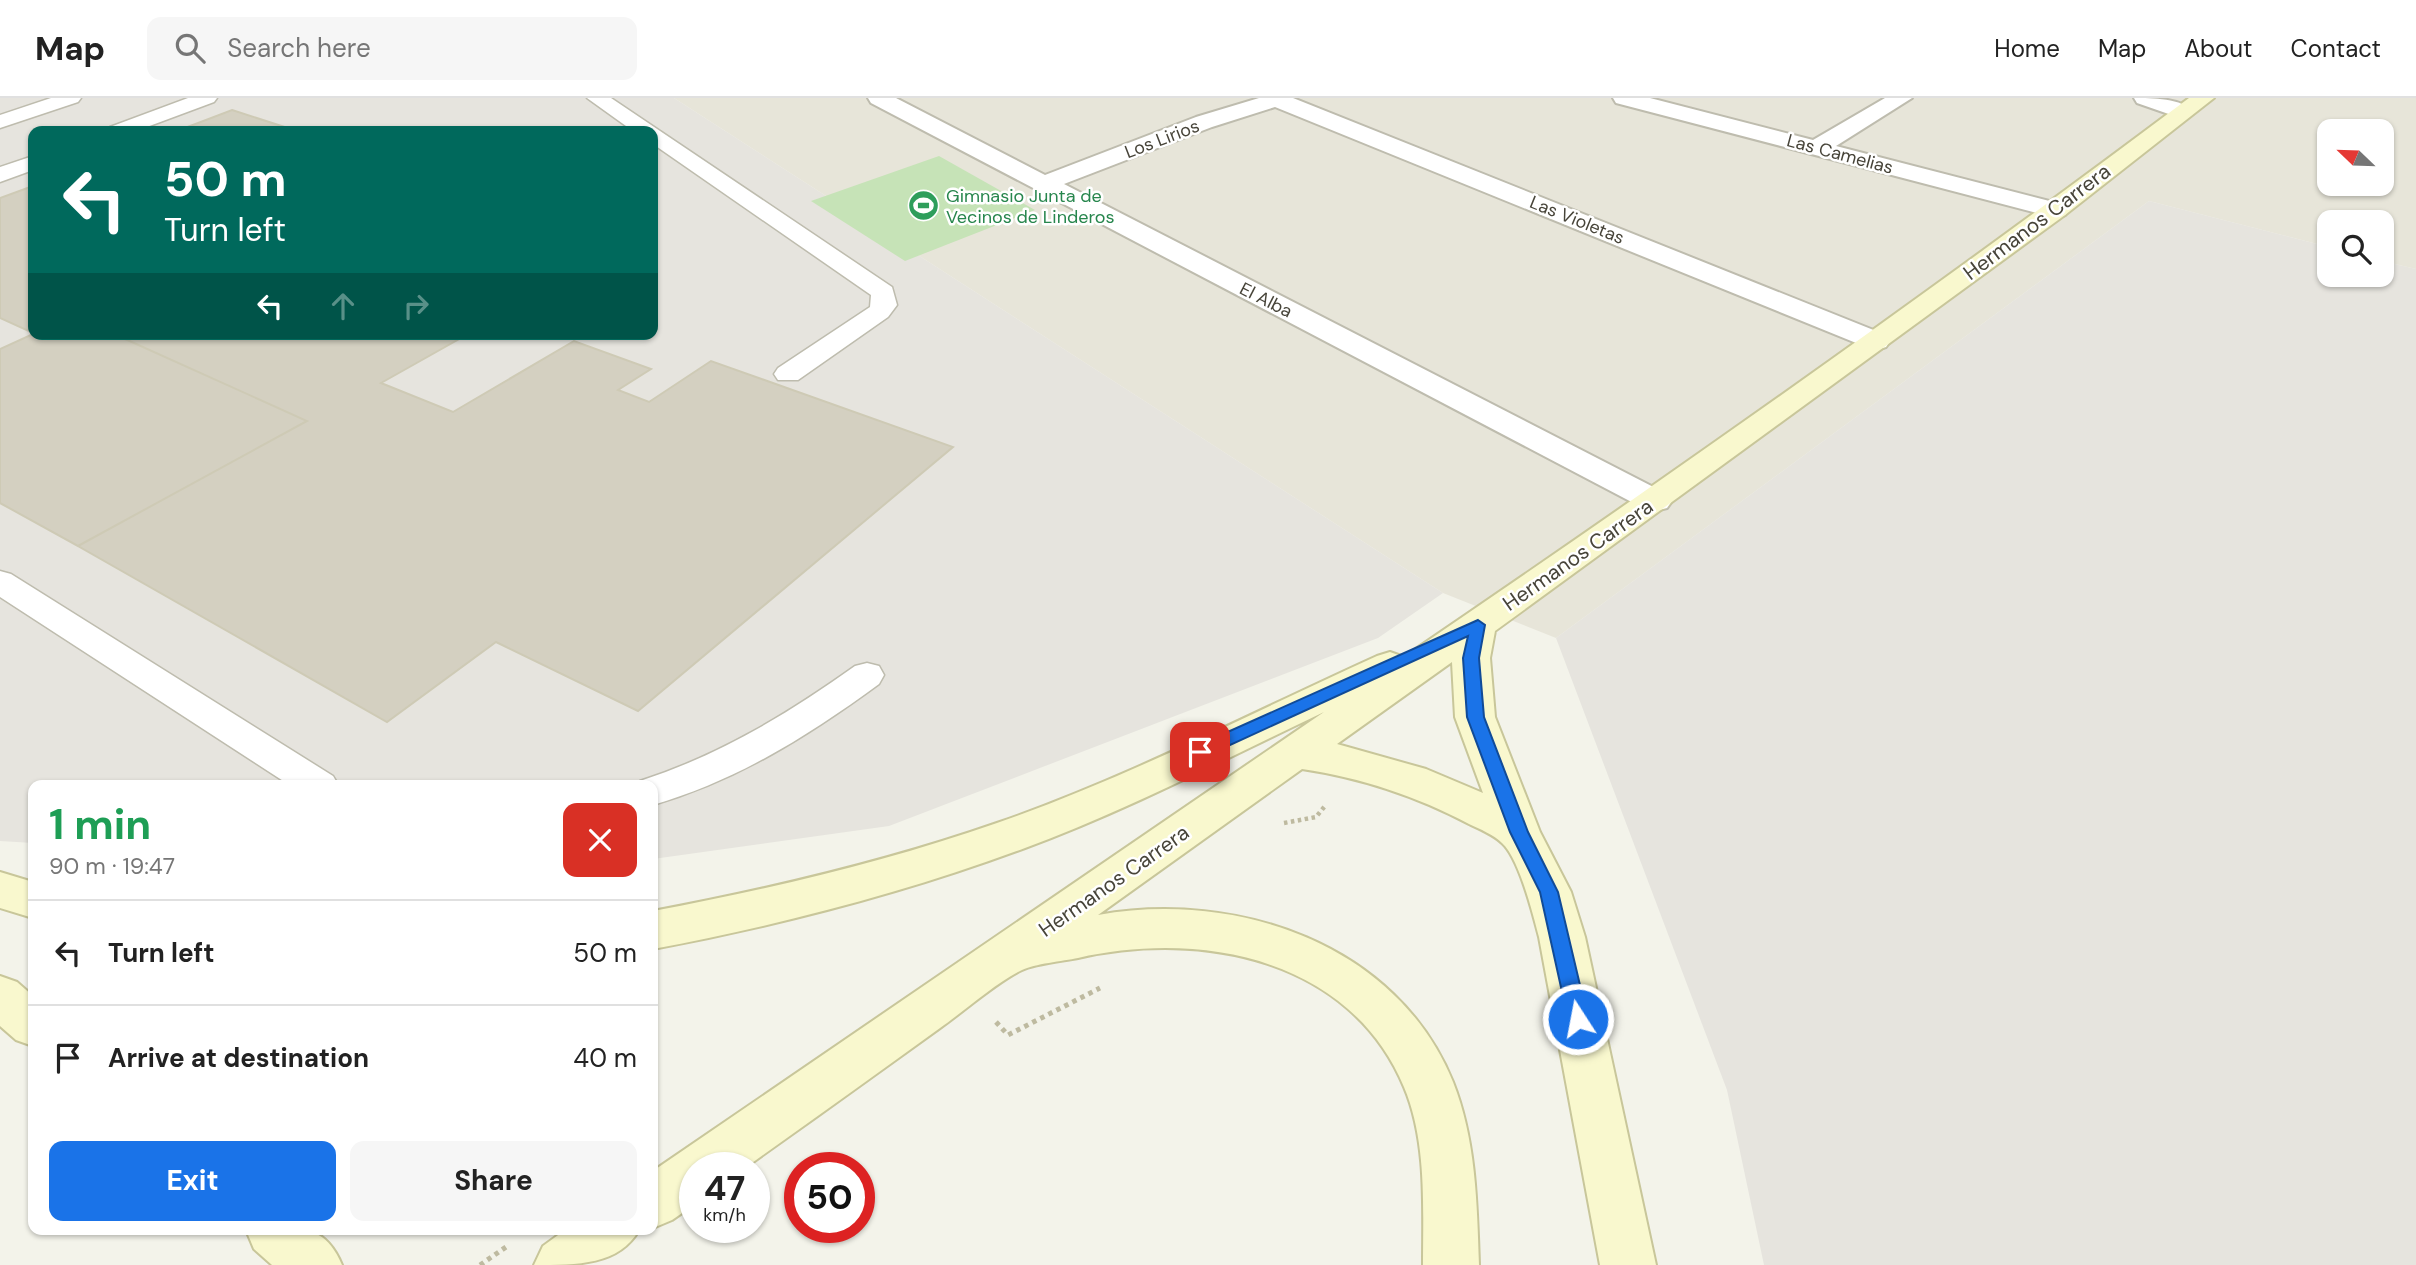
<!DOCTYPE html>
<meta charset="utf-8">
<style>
body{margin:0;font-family:"DM Sans",sans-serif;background:#f6f6f6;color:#222;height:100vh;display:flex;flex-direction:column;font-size:26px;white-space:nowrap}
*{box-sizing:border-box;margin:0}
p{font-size:23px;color:#767676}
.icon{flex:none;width:38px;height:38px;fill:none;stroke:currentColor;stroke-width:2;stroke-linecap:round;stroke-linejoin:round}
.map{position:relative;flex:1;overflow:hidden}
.side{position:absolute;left:28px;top:682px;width:630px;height:455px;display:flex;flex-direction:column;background:#fff;border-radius:14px;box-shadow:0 2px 5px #0004}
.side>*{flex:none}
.banner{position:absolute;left:28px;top:28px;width:630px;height:214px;border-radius:14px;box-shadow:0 2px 5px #0004;background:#00695c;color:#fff;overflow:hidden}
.needle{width:46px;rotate:293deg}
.fabs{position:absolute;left:2317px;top:21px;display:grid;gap:14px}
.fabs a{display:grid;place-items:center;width:77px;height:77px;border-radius:14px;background:#fff;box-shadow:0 2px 5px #0004;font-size:35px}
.speed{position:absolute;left:679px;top:1054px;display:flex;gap:14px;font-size:35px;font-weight:700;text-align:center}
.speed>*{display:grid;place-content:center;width:91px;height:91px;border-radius:50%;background:#fff;box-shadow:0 2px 5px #0004;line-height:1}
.speed small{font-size:18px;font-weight:400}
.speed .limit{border:10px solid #d22;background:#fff;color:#111}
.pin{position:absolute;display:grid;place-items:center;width:60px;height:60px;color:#fff;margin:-30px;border-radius:14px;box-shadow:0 4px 10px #0006}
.me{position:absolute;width:77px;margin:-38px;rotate:349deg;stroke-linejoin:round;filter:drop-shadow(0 0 5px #0008)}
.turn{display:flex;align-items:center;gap:24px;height:147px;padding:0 21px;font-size:32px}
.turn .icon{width:91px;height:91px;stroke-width:2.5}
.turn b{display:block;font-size:49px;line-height:60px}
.lanes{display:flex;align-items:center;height:66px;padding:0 21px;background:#0003;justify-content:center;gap:35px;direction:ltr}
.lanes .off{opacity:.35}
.round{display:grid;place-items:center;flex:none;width:74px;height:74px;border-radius:14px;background:#f6f6f6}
.head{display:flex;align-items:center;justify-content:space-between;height:119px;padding:0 21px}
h1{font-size:42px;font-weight:700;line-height:52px;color:#1e9e55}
.action{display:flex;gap:14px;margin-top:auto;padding:14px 21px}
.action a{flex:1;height:80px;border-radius:14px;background:#1a73e8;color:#fff;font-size:28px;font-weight:700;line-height:80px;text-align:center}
.action a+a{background:#f6f6f6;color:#222}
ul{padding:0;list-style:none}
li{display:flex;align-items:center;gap:21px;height:105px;padding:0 21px;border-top:2px solid #e0e0e0}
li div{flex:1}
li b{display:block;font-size:26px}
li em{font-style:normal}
header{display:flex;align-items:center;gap:42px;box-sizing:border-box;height:98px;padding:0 35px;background:#fff;border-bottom:2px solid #e0e0e0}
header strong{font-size:33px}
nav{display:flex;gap:38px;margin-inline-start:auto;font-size:24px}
.search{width:490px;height:63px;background:#f6f6f6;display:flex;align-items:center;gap:18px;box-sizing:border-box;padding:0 24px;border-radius:14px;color:#767676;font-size:26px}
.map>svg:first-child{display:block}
.residential{fill:#e7e5d9;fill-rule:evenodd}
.industrial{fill:#e6e4de;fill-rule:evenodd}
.green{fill:#c6e3b7}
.building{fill:#d4d0c1;stroke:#cecab5;stroke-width:2}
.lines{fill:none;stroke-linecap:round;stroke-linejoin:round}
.lane-casing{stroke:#bebcae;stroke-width:3}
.street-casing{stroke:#bebcae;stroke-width:4}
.secondary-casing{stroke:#c8c69a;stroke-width:4}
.path-far1{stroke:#bebaa0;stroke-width:4.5;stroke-dasharray:3.5 3.5;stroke-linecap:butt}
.path{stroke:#bebaa0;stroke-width:5;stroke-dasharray:4.5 4.5;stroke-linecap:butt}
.lane{fill:#fff;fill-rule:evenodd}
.street{fill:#fff;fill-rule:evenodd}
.secondary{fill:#f9f8ce;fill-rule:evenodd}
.route{fill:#1a73e8;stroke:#114b97;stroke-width:2}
.labels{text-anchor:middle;stroke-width:5;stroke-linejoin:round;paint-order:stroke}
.far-street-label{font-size:18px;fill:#474439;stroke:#fff}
.far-leisure-label{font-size:18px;fill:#27864d;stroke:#fff;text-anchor:start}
.street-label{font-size:21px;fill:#474439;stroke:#fff}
</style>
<header>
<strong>Map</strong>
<div class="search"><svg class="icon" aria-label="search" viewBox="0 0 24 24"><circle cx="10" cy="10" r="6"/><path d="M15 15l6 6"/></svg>Search here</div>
<nav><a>Home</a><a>Map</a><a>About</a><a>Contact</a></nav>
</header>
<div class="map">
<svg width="2416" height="1167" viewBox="0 0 2416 1167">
<rect width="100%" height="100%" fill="#f3f3ea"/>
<!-- residential -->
<path class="residential" d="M674,0H2416V171L2382,163V124H2329V149L2149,103L1556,540L1443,495ZM2329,33H2382V86H2329Z"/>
<!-- industrial -->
<path class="industrial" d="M0,0H674L1443,495L1378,540L889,728L653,761V688H33V745L0,743ZM33,33H653V236H33Z
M2149,103L2329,149V177H2382V163L2416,171V1167H1764L1727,992L1556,540Z"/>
<!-- green -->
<path class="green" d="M939,58L1035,112L905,163L811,103Z"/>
<!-- building -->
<path class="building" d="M232,12L297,33H177Z
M33,88V235L0,220V100Z
M33,236H114L307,323L78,448L0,405V251Z
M114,236H468L381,285L453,314L574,243L651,271L618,292L649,304L711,263L953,349L638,613L496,544L387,624L78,448L307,323Z"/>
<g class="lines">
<defs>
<path id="lane" d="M51,0H81L78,4L0,30V17Z
M188,0H217L214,4L136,33H107L110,29Z
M587,0H611L892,189L897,207L888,219L798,282H778L774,276L778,270L870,209L871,197L653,46V33H633Z
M33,58V72L0,84V69Z
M0,473L11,476L333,678L339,688H291L0,499Z
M867,565L879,568L884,577L879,586C808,638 738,682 653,707V688H637L640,683C720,657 786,617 855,568Z"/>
<path id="street" d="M868,0H896L1045,77L1196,19L1259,0H1293L1886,237L1890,243L1886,249L1876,252L1866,249L1275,9L1212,29L1064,86L1667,396L1672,403L1667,410L1655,413L1643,410L871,5Z
M1613,0H1650L1813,42L1885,0H1912L1836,48L2065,107L2069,112L2065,117L2056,120L1616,5Z
M2134,0C2152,0 2182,0 2194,14L2183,21L2137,5Z"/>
<path id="secondary" d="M2189,0H2214L2065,117L1495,533L1490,560L1495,619L1540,734L1571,794L1585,839L1656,1167H1600L1539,839C1533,816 1519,760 1502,745C1494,737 1480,731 1469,726C1416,698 1362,680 1302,671L1098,817C1237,792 1397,846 1453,984C1476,1042 1477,1106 1479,1167H1423C1423,1109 1427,1043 1404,989C1350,860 1201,832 1078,860C1063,863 1034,866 1022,872C998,883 963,914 940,930C875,977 811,1023 746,1069H695V1106L672,1122L653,1130V1073L1324,614C1225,661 1128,712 1025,750C904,795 780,827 653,851V813C770,791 885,764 997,725C1127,680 1251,615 1377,558L1390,554L1404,559C1670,378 1932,193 2189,0ZM1452,564L1455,619L1483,695L1426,671L1337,646Z
M0,774L33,784V820L0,810Z
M0,878L17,884L33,898V948L16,942L0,928Z
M246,1132C291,1132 322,1119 342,1167H272L254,1151Z
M565,1132H639C619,1167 578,1167 534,1167L543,1148Z"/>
</defs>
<!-- lane casing -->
<use href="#lane" class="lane-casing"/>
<!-- street casing -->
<use href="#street" class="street-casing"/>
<!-- secondary casing -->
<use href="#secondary" class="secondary-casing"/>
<!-- path-far1 -->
<path class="path-far1" d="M1284,725L1316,719L1325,708"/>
<!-- path -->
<path class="path" d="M996,924L1008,937L1100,890
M480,1167L506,1149"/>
<!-- lane -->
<use href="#lane" class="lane"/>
<!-- street -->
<use href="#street" class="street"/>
<!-- secondary -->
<use href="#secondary" class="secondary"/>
</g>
<!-- route -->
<path class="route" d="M1478,522L1485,527L1479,560L1484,619L1528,734L1558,794L1588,921L1585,928L1578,930L1571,928L1568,921L1540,794L1510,734L1467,619L1463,560L1468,538L1206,658L1200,660L1192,654L1194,649Z"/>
<!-- icons -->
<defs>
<symbol id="stadium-disc" viewBox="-11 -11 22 22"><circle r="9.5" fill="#2e9e5b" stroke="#fff"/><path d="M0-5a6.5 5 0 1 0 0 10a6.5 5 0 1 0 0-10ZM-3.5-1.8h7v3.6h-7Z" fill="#fff"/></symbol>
</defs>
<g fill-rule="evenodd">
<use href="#stadium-disc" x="906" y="90" width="35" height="35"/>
</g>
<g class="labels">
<!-- far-street labels -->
<g class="far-street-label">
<text transform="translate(1162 41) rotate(-21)" y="6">Los Lirios</text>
<text transform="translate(1840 56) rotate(15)" y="6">Las Camelias</text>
<text transform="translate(1577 122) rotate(22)" y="6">Las Violetas</text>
<text transform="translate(1266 202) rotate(27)" y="6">El Alba</text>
</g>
<!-- far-leisure labels -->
<g class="far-leisure-label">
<text x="946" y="104">Gimnasio Junta de<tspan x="946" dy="21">Vecinos de Linderos</tspan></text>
</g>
<!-- street labels -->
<g class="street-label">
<text transform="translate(2037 124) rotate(-37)" y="7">Hermanos Carrera</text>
<text transform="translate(1578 457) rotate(-35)" y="7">Hermanos Carrera</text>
<text transform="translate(1114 783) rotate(-35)" y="7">Hermanos Carrera</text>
</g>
</g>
</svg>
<div class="fabs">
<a><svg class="needle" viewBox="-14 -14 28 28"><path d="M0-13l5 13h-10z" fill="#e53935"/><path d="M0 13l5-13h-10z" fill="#767676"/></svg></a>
<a><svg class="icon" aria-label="search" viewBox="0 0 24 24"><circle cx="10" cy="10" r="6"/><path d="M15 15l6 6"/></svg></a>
</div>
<div class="speed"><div>47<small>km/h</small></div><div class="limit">50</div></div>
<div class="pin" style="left:1200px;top:654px;background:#d93025"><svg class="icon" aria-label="arrive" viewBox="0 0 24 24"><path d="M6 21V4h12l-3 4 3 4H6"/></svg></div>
<svg class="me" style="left:1578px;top:921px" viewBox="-20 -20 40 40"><circle r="17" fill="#1a73e8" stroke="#fff" stroke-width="3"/><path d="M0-11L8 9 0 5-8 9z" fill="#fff"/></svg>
<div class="banner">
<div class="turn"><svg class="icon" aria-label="left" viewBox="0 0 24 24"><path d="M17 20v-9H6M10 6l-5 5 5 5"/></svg><div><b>50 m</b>Turn left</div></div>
<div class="lanes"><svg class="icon" aria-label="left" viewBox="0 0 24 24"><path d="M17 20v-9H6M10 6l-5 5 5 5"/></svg><svg class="icon off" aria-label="ahead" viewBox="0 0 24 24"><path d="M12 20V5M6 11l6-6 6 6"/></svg><svg class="icon off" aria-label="right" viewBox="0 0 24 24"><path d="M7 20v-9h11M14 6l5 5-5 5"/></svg></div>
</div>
<section class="side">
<div class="head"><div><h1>1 min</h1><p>90 m · 19:47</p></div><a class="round" style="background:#d93025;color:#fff"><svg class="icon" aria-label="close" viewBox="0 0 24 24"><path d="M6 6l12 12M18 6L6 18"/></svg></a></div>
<ul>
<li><svg class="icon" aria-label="left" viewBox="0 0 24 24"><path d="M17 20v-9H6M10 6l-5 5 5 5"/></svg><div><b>Turn left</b></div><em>50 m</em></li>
<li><svg class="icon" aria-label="arrive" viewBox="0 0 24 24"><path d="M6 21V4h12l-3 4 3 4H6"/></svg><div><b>Arrive at destination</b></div><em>40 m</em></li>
</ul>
<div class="action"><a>Exit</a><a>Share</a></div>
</section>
</div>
